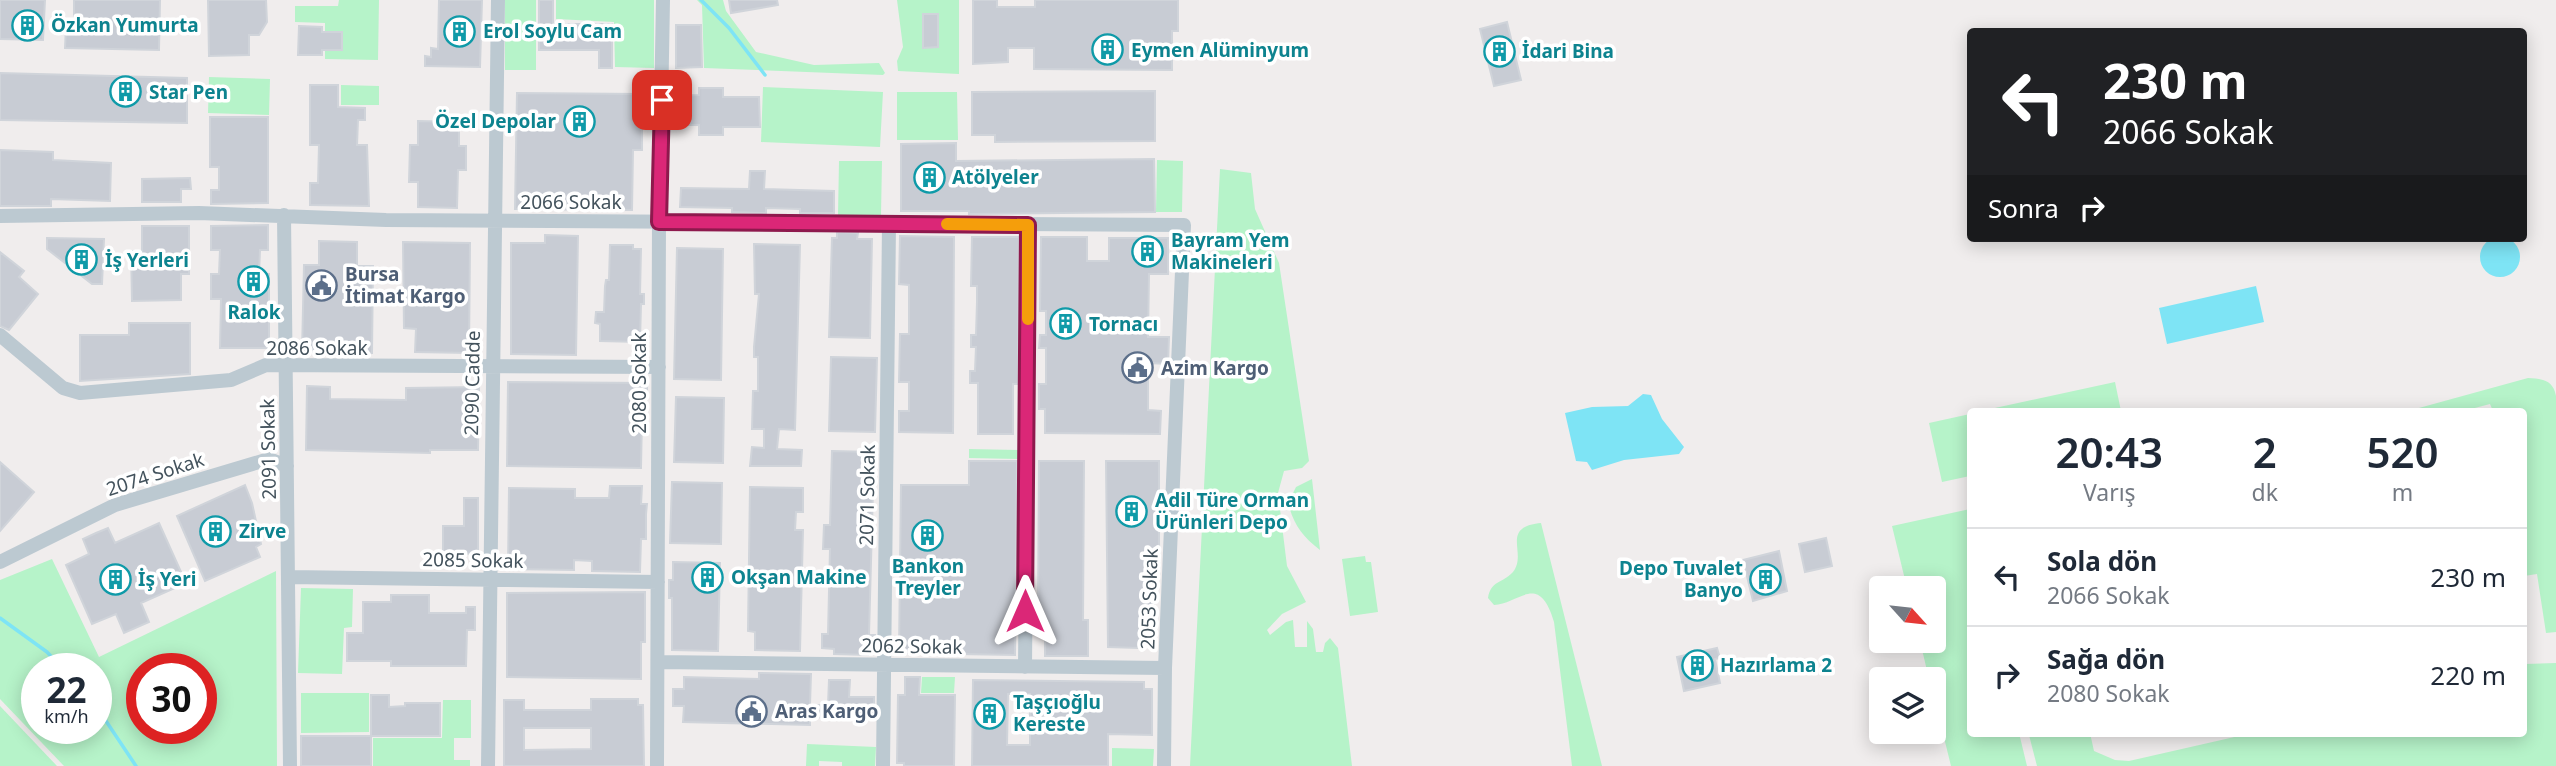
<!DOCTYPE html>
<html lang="tr">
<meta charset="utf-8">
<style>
body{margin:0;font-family:"Noto Sans",sans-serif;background:#f6f6f7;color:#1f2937;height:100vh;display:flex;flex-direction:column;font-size:26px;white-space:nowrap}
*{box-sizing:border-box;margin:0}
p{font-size:23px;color:#747a83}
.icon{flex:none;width:38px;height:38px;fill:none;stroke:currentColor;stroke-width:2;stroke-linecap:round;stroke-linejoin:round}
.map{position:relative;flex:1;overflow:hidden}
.sheet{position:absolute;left:1967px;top:408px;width:560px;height:329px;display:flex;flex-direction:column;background:#fff;border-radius:7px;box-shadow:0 4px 18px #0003}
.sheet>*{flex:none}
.hud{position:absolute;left:1967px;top:28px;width:560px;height:214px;border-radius:7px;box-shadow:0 4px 18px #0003;background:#202124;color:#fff;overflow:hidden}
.needle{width:46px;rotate:117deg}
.tools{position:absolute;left:1869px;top:576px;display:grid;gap:14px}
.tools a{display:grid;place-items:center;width:77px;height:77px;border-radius:7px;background:#fff;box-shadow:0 4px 18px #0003;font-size:35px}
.speed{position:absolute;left:21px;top:653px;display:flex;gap:14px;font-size:35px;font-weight:700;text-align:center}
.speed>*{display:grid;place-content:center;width:91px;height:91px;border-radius:50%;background:#fff;box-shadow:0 4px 18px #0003;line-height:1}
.speed small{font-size:18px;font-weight:400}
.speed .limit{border:10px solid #d22;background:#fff;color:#111}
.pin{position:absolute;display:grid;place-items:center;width:60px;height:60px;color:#fff;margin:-30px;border-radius:14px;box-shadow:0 4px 10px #0006}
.me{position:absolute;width:77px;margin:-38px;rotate:0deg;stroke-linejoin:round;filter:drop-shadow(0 0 5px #0008)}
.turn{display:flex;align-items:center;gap:24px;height:147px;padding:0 21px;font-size:32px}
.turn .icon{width:91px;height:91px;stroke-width:2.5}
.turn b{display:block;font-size:49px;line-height:60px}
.then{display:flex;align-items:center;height:66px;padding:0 21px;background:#0003;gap:14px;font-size:26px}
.eta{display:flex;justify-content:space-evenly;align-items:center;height:119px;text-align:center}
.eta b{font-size:42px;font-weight:600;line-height:49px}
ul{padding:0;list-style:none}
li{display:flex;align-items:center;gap:21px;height:98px;padding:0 21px;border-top:2px solid #e0e1e3}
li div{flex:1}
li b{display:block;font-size:26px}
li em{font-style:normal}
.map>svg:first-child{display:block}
.green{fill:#b6f3c9;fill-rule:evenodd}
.water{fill:#7ee4f5}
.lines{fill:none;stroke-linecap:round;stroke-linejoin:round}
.stream{stroke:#7ee4f5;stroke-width:3.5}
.building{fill:#c8ccd4;stroke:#d0d4da;stroke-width:2;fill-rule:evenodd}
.minor{stroke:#bcc9d1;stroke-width:14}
.route-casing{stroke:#8e194d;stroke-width:18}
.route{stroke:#db2777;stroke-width:12}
.slow{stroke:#f59e0b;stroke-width:12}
.labels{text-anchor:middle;stroke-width:7;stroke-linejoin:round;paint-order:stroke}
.culture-label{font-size:19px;font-weight:bold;fill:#0d838f;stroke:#fff;text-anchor:start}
.street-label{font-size:19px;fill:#43525c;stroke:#fff}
.service-label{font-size:19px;font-weight:bold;fill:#4e5e75;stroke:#fff;text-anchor:start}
</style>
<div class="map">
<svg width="2556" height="766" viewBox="0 0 2556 766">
<rect width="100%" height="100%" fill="#f0eded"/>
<!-- green -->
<path class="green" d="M339,0H379L378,60L325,59V23L295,22V6H338Z
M505,0H536V70H505Z
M556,0H654V68L615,67L614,22L556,19Z
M697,0H723L726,11L756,52L814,65L879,63L885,73L883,75L704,68L702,5Z
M897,0H959V74L898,71L897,61L903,47ZM922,13L939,14L938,48H922Z
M209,77L270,79L269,115L208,113Z
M341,85L379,86V105H341Z
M763,87L883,92L880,147L761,142Z
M897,92H957L958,140H897Z
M1157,160L1183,161L1182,212H1156Z
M839,161H882L881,215H838Z
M1220,169L1251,173L1255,209L1279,263L1309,461L1302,468L1284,471L1278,493L1287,566L1306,602L1282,614L1267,630L1270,635L1286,622L1293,620L1295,647H1307V621L1313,629L1316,652H1323L1325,643L1330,638L1338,648L1352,766H1190Z
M2528,378C2543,379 2553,380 2556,396V632L2546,633L2537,574L2524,576V411H2493L2490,404L2471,409V411H2408Z
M2115,382L2121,411H1981Z
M1970,414V476L1942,482L1929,423Z
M969,449L1020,450V459L969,458Z
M1312,479L1320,550C1302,536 1294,525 1288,503L1296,487Z
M1970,509V733H2019L2027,766H1951L1934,697V679H1929L1920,641L1934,640V588H1907L1892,526Z
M1541,523L1602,766H1572L1554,622C1539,571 1519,604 1494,605L1488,598C1491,580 1502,584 1513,572C1528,553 1499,527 1541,523Z
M1365,556L1366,562H1371L1378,612L1350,616L1342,559Z
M52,559L99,657L276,571L277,766H64L0,699V580ZM37,668H96V728H37ZM142,668H201V728H142Z
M301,588L353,589L352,627L344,628L342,674L298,673Z
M2556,663V766H2037L2029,735V733H2090L2094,751L2115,760L2129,761L2252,733H2524V664Z
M922,677H955L954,693H921Z
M301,693H369V732L301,733Z
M443,700H471V738H454V760H470V766H373V738H442Z
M0,706L57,766H0Z
M807,744L876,747L875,766H842V762L819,761V766H806Z
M1112,748L1154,749L1153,766H1112Z"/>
<!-- water -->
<path class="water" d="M2480 257a20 20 0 1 1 40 0a20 20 0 1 1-40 0Z
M2256,286L2264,322L2167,344L2159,308Z
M1643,394L1651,395L1662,419L1684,447L1679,454L1624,460L1592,470L1587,462L1576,461L1565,413L1592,407L1628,406Z"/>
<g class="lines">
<!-- stream -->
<path class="stream" d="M701,0L729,28L765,75
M0,618L47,652L62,668
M96,706L136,766"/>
</g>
<!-- building -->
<path class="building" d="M0,0H45L43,40L0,39Z
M74,0H160L159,50L65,48L66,27L74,28Z
M208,0H266L267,22L259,35H249V55L209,56Z
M439,0H482L480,67L425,66V56L431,57V48L438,49Z
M539,0H553V24H612V68H599V50H539Z
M729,0H777L778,5L731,13Z
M973,0H997V7H1035V0H1178V31H1172V70L1034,69V48H1008V62L973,64Z
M923,14H938V47L923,48Z
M1507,22L1521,80L1494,86L1480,29Z
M676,25H701L702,67L676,68Z
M299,26L322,27V32H342V50H322V55H298Z
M0,73L187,78V123L0,120Z
M310,85H338V107L365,108V120H358L357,145H367L369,206L310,205V183H318L319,145H310Z
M699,88H723V97H759L760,127H723V135H699V125H676V96L699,95Z
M1155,91V141L995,142V135H972V92Z
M517,93L642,94V150H633L632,210L515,209Z
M210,117H268V203L211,204V190H219V167H210Z
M418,121L459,122V146H466V170H458L457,208L418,207V182H409L410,145H418Z
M956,143V161L1154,159L1155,212L969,214V211H901V144Z
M0,150L53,152V160L111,163L110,201L51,199V206H0Z
M750,171H765L764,189L834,191V213H800V209L766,208V213H759L732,212V208L680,207L681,188L749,189Z
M190,178L191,189H181V202H142V179Z
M268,225V250H260L259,274H269V348H220L221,299H211V274H219L220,250H211V226Z
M142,226H189V274H181V300L132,301L131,251L142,252Z
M837,232L858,233L857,239H872L870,338L829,337L832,238H837Z
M545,235L578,236L576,355L511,354V243H545Z
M900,236L954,237L953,433L899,432V411H909V382H899L900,334H909V285L899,284Z
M972,237H1019L1018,384H1013V434H978V383H970V371H975L976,347H971V335H976L977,302V286H971Z
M1041,237H1087V261H1109V238H1168V274H1149L1148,337H1169L1168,364L1148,363V410L1161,411L1160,434L1045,433V409H1039V384H1046V348H1039L1040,335H1046V311H1040Z
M47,238L104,239L102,284H92L47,249Z
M319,241L357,242V266H373L372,353L326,356V352H302L304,265H319Z
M403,242L470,243L469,353L415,352L416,329L404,328Z
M754,244L800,245L795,430L779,429L777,449L802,450L801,466H750L752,447L764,448V429H752L753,391H758V357H754V347L759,294H755Z
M610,245H633V249H641L640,294H644V304H641L640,342L600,341V324L595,323L596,312H604L605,286L606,280H609Z
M677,248L723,249L721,380L674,379Z
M0,252L24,271L19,277L38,294L9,330L0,326Z
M129,323H190V374L80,381V335H129Z
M831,357L877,358L875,432L829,431Z
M508,382L647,383V417H642L641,468L507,466Z
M307,386L330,387V399L406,400V388L479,387L478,450H430V453L306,450Z
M676,397L724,398L723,463L674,462Z
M832,451L874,452L869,635H875V649H868V655L834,654V649L822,648V634H828L830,549H823L824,525H830Z
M969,461H1017L1015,655L899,653L901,485H969Z
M1039,461H1084L1083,620H1088V656H1045V620H1038Z
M1106,461H1159V560H1155L1153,643L1143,642L1142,647L1139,648L1108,647Z
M0,462L34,492L0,531Z
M672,482L722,483L721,544L670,543Z
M245,485L252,503L261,544L256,547L260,557L205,581L177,516Z
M610,486H642L641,504H647L646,514V539H641L640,572L592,571V561L574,560V570L508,569L509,488L575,489V498H609Z
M750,487L803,488V512H796L795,530H803L800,651L755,650V632L748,631Z
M464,498H478V554L443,553V526H464Z
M159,523L186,583L141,603L149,622L124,633L116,614L92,624L66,565L89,554L83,539L96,533L108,528L115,543Z
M1826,538L1832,566L1805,572L1799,544Z
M1779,551L1787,591L1753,601L1743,560Z
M673,562L720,563L718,651L672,650V598H669V580H673Z
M645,592V642H641V679L507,677V593Z
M391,595H429V613H466V607H475V630H467L466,666H391V661H347V633H363V602H391Z
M1717,648L1720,658L1715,659L1720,683L1684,691L1677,657Z
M759,673L811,674L810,705H828L829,680H850L849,697H874V718L810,717V725L683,722L684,706H673V689H684V677L759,679Z
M905,677H920L919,695H955L954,766H904V763H897L898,695H905Z
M973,680L1144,682V689H1152V735L1108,734V766H972ZM1008,694H1030V745H1007Z
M371,695H389V707L405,706V703H440V736H371Z
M591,699H638V705H643L644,766H504V700H524V710H591ZM524,728H591V749L524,750Z
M301,736H371V766H301Z"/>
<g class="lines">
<!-- minor -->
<path class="minor" d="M284,215L290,766
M0,216L199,213L386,220L1184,225L1165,668L1164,766
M0,335L63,388L80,393L231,380L266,365L659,367
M0,562L115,505L269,459L287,466
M288,577L658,582
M658,662L1165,668
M1025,667L1029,225
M488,766L498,0
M657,766L659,222L663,0
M883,766L889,224"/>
</g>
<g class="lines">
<defs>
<path id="route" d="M662,100L659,222L1028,225L1025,611"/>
</defs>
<!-- route casing -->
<use href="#route" class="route-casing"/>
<!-- route -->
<use href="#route" class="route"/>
<!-- slow -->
<path class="slow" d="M947,224L1028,225V319"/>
</g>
<!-- icons -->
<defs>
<symbol id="building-ring" viewBox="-11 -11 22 22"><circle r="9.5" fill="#fff" stroke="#0f9aa8" stroke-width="1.5"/><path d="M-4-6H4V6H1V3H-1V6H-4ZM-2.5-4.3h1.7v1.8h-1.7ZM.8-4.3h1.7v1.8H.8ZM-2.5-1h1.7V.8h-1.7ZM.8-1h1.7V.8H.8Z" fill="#0f9aa8"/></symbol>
<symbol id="civic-ring" viewBox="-11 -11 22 22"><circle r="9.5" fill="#fff" stroke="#5c6f8a" stroke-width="1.5"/><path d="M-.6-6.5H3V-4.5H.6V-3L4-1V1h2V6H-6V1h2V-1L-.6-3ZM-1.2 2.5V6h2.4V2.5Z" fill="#5c6f8a"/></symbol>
</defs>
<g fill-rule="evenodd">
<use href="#building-ring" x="10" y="8" width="35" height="35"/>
<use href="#building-ring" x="442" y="14" width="35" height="35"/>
<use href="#building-ring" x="1090" y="32" width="35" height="35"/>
<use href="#building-ring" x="1482" y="34" width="35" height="35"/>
<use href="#building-ring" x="108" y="74" width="35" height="35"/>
<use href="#building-ring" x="562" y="104" width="35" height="35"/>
<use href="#building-ring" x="912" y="160" width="35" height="35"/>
<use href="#building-ring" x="1130" y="234" width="35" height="35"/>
<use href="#building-ring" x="64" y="242" width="35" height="35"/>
<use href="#building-ring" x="236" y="264" width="35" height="35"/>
<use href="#civic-ring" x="304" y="268" width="35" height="35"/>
<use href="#building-ring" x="1048" y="306" width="35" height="35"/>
<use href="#civic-ring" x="1120" y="350" width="35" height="35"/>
<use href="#building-ring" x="1114" y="494" width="35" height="35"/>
<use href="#building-ring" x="198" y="514" width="35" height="35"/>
<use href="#building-ring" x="910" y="518" width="35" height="35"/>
<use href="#building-ring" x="690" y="560" width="35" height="35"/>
<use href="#building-ring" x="98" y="562" width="35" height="35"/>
<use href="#building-ring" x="1748" y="562" width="35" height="35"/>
<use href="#building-ring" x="1680" y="648" width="35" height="35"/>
<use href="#civic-ring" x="734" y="694" width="35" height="35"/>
<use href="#building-ring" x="972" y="696" width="35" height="35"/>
</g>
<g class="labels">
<!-- culture labels -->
<g class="culture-label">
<text x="51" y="32">Özkan Yumurta</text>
<text x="483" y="38">Erol Soylu Cam</text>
<text x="1131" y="57">Eymen Alüminyum</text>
<text x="1522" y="58">İdari Bina</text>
<text x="149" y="99">Star Pen</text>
<text x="556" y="128" text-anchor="end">Özel Depolar</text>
<text x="952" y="184">Atölyeler</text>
<text x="1171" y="247">Bayram Yem<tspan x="1171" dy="22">Makineleri</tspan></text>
<text x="105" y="267">İş Yerleri</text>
<text x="254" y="319" text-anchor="middle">Ralok</text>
<text x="1089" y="331">Tornacı</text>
<text x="1155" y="507">Adil Türe Orman<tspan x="1155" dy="22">Ürünleri Depo</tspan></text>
<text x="239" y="538">Zirve</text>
<text x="928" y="573" text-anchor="middle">Bankon<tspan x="928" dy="22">Treyler</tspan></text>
<text x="1743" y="575" text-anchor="end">Depo Tuvalet<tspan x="1743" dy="22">Banyo</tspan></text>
<text x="731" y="584">Okşan Makine</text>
<text x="138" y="586">İş Yeri</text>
<text x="1720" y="672">Hazırlama 2</text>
<text x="1013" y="709">Taşçıoğlu<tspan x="1013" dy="22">Kereste</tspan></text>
</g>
<!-- street labels -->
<g class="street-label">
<text x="571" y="209">2066 Sokak</text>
<text x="317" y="355">2086 Sokak</text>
<text transform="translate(472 383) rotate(-89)" y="7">2090 Cadde</text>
<text transform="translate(639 383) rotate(-90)" y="7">2080 Sokak</text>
<text transform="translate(268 449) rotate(-91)" y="7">2091 Sokak</text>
<text transform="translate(155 474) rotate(-18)" y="7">2074 Sokak</text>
<text transform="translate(867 495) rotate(-89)" y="7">2071 Sokak</text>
<text transform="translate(473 560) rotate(1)" y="7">2085 Sokak</text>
<text transform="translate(1149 599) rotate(-88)" y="7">2053 Sokak</text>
<text transform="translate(912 646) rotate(1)" y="7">2062 Sokak</text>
</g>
<!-- service labels -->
<g class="service-label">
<text x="345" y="281">Bursa<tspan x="345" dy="22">İtimat Kargo</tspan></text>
<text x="1161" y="375">Azim Kargo</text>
<text x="775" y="718">Aras Kargo</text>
</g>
</g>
</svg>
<div class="tools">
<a><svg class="needle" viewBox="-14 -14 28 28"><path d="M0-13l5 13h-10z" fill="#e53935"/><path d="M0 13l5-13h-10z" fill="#747a83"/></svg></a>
<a><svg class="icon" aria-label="layers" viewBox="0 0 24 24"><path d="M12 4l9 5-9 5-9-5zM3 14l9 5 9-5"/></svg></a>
</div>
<div class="speed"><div>22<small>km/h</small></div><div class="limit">30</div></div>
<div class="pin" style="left:662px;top:100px;background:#d93025"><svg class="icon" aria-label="arrive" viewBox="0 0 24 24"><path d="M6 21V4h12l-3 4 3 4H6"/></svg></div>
<svg class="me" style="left:1025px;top:611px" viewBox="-20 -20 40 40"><path d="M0-17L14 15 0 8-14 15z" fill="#db2777" stroke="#fff" stroke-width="4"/></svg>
<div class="hud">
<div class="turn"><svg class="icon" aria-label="left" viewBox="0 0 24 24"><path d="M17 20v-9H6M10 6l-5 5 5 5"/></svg><div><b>230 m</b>2066 Sokak</div></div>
<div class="then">Sonra<svg class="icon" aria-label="right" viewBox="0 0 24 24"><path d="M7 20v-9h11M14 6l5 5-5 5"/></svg></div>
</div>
<section class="sheet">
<div class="eta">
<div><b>20:43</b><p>Varış</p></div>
<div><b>2</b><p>dk</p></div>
<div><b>520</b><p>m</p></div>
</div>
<ul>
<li><svg class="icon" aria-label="left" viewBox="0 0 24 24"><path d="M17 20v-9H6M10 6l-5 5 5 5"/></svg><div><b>Sola dön</b><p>2066 Sokak</p></div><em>230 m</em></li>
<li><svg class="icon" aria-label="right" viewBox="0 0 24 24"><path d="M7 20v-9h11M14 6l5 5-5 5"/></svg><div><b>Sağa dön</b><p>2080 Sokak</p></div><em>220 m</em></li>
</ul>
</section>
</div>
